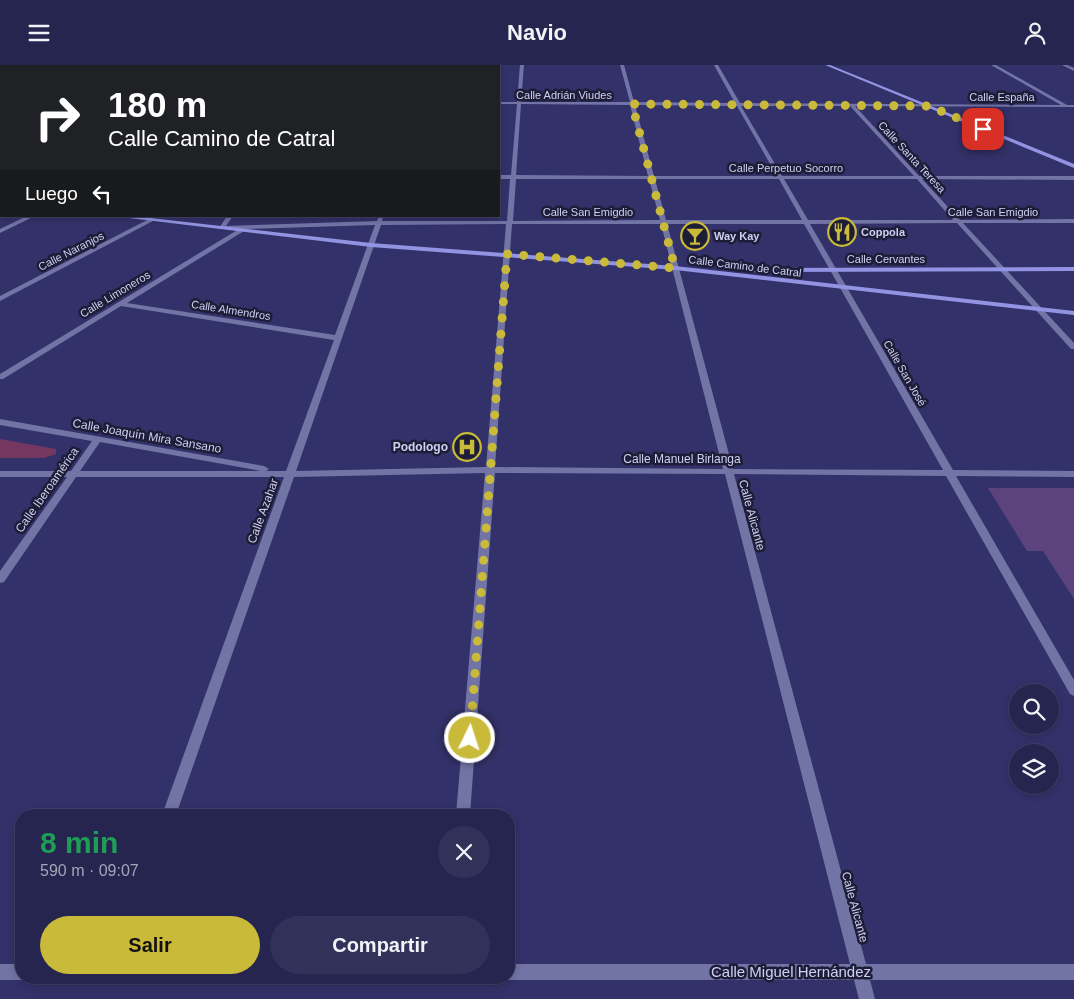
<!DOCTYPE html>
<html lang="es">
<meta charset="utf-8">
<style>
body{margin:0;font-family:Arial,sans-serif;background:#323159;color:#f1f3f6;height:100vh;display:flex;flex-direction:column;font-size:19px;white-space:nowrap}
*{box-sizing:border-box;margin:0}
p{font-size:16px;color:#a4a5b7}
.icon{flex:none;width:28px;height:28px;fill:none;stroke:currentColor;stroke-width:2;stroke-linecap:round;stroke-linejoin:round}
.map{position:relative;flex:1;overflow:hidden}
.sheet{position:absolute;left:15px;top:744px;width:500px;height:175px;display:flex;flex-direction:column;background:#26254f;border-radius:20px;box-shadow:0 2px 8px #0003,0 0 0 1px #424266}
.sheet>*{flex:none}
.guide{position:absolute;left:0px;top:0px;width:500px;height:152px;box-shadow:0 2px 8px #0003,0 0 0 1px #424266;background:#202124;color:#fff;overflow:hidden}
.buttons{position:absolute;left:1009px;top:619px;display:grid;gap:10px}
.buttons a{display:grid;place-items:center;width:50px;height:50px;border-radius:50%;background:#26254f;box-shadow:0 2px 8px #0003,0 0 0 1px #424266;font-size:25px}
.pin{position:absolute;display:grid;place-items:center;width:42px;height:42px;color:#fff;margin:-21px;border-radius:10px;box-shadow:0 2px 8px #0006}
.me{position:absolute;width:55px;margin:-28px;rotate:4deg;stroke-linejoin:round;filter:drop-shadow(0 0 4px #0008)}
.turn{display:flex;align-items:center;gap:18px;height:105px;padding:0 25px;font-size:22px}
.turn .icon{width:65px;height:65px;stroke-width:2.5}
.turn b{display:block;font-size:35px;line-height:42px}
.then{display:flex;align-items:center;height:48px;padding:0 25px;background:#0003;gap:10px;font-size:19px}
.round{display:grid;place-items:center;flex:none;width:52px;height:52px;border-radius:26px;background:#323159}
.summary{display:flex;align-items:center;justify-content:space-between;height:85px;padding:0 25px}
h1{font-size:30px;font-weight:800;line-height:38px;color:#1e9e55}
.cta{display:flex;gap:10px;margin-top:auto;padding:10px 25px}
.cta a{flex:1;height:58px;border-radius:30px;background:#caba3a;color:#111;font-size:20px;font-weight:800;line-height:58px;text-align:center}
.cta a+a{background:#323159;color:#f1f3f6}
header{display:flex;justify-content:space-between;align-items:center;height:65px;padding:0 25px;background:#26254f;font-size:22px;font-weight:800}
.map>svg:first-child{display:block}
.green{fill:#75375f}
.building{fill:#5c437d}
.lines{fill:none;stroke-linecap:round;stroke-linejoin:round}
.street{fill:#7274a6;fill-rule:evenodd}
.secondary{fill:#9294e3;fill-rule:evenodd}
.route{stroke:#caba3a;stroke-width:9;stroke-dasharray:0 16.2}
.labels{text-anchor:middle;stroke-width:5;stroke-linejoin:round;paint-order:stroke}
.far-street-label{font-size:11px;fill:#ced0f2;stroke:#1d1d37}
.far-poi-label{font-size:11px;font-weight:bold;fill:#ced0f2;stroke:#1d1d37;text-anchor:start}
.street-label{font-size:12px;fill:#ced0f2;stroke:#1d1d37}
.poi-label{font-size:12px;font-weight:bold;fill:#ced0f2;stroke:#1d1d37;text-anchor:end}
.near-street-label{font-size:15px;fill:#ced0f2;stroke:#1d1d37}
</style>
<header><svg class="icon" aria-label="menu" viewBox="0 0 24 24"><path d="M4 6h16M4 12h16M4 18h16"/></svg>Navio<svg class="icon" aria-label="person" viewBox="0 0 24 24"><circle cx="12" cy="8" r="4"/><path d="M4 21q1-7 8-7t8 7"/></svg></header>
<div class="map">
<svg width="1074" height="934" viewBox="0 0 1074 934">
<rect width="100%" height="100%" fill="#333169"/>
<!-- green -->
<path class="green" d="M0,374L56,384V389L44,393H0Z"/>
<!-- building -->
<path class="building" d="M988,423H1074V534L1043,486H1027Z"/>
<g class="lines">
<!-- street -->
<path class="street" d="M433,0H437V1H433Z
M520,0H524L521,37H630L620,0H624L634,37L735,38L714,0H718L740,38L1061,40L991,0H996L1067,40H1074V42L855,41L919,111H1074V115L922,114L960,155L1074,154V158H963L1074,278V284H1071L957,158L810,159L953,405L1074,406V412L956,411L1074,615V631L1070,629L946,411L734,409L866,899H1074V915H870L875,934H859L854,915H509L503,913L509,912V899H850L725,409L495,408L470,750H456L485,408L294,412L176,750H162L284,412H76L4,517L0,518V506L67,412H0V406H71L92,376L0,360V354L264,401L269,404L266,406H286L334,275L121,241L3,314H0V309L239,164H220L219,163L227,151H233L226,161L377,156L379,151H383L382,156H507L510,114H499V110H511L517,39H499V37H517ZM521,39L630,40L648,111L516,110ZM635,40L737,41L777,111H654ZM741,41H850L914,111H782ZM516,114H649L660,155L513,156ZM655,114H779L802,155H666ZM784,114H917L953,155H808ZM506,159L486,402L296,406L381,160ZM512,159H661L723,404L495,402ZM667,159H804L943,405L733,404ZM375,160L335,270L127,238L244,166V164ZM100,377L261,406H80Z
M1062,0H1067L1074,3V6Z
M0,10H1V12H0Z
M0,34H1V36H0Z
M0,85L1,86V88L0,89Z
M0,106H1V110H0Z
M27,151H35L0,168V164Z
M151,153L154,155L153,156L0,236V231Z
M0,899H21V912L27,913L21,915H0Z"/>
<!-- secondary -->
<path class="secondary" d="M825,0H830L1074,99V103Z
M0,136H1V140H0Z
M112,151H133L371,178L675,201L1074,246V250L675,205L371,182Z
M1074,202V206L741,207L738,205L741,203Z"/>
</g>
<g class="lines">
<!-- route -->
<path class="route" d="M470,673L507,189L675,203L632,39L929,41L983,64"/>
</g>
<!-- icons -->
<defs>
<symbol id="restaurant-ring" viewBox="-11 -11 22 22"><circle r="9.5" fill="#1d1d37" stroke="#caba3a" stroke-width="1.5"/><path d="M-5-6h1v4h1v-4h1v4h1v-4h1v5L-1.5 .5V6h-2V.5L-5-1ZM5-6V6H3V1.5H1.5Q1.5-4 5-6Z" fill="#caba3a"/></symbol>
<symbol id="bar-ring" viewBox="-11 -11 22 22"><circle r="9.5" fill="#1d1d37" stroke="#caba3a" stroke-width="1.5"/><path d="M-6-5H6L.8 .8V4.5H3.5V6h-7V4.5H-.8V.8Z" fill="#caba3a"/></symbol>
<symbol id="hospital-ring" viewBox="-11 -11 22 22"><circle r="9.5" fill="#1d1d37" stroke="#caba3a" stroke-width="1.5"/><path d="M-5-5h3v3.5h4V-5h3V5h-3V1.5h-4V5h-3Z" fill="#caba3a"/></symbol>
</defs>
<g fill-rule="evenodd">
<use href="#restaurant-ring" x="826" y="151" width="32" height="32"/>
<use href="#bar-ring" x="679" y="155" width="32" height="32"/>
<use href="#hospital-ring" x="451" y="366" width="32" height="32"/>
</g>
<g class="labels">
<!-- far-street labels -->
<g class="far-street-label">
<text x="564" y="34">Calle Adrián Viudes</text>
<text x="1002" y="36">Calle España</text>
<text transform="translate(912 92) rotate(47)" y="4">Calle Santa Teresa</text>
<text x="786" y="107">Calle Perpetuo Socorro</text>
<text x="588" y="151">Calle San Emigdio</text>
<text x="993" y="151">Calle San Emigdio</text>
<text transform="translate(71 186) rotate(-27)" y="4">Calle Naranjos</text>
<text x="886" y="198">Calle Cervantes</text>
<text transform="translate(745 201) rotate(7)" y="4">Calle Camino de Catral</text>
<text transform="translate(115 229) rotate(-31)" y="4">Calle Limoneros</text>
<text transform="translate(231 245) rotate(9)" y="4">Calle Almendros</text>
<text transform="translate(905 308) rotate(60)" y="4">Calle San José</text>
</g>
<!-- far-poi labels -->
<g class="far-poi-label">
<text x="861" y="171">Coppola</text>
<text x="714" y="175">Way Kay</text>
</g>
<!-- street labels -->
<g class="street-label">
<text transform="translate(147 371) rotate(10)" y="4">Calle Joaquín Mira Sansano</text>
<text x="682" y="398">Calle Manuel Birlanga</text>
<text transform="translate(47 425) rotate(-55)" y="4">Calle Iberoamérica</text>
<text transform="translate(263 446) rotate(-70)" y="4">Calle Azahar</text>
<text transform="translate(752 450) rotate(75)" y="4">Calle Alicante</text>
<text transform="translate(855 842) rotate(75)" y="4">Calle Alicante</text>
</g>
<!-- poi labels -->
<g class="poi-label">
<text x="448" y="386">Podologo</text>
</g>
<!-- near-street labels -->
<g class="near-street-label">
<text x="791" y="912">Calle Miguel Hernández</text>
</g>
</g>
</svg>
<div class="buttons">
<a><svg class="icon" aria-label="search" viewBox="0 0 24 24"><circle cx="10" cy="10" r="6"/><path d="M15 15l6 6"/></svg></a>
<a><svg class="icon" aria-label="layers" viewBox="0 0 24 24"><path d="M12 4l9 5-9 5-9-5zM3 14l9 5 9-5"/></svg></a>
</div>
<div class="pin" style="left:983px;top:64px;background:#d93025"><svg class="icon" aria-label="arrive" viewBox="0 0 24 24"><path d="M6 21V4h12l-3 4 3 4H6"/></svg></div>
<svg class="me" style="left:470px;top:673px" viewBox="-20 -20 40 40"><circle r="17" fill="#caba3a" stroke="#fff" stroke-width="3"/><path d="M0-11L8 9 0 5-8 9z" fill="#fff"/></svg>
<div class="guide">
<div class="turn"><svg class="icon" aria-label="right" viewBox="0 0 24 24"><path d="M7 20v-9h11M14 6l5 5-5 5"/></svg><div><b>180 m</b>Calle Camino de Catral</div></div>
<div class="then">Luego<svg class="icon" aria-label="left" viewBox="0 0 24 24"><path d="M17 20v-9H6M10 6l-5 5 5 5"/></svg></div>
</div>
<section class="sheet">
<div class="summary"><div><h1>8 min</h1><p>590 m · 09:07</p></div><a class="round"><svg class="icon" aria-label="close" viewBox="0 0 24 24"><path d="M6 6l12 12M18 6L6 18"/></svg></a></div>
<div class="cta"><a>Salir</a><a>Compartir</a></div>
</section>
</div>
